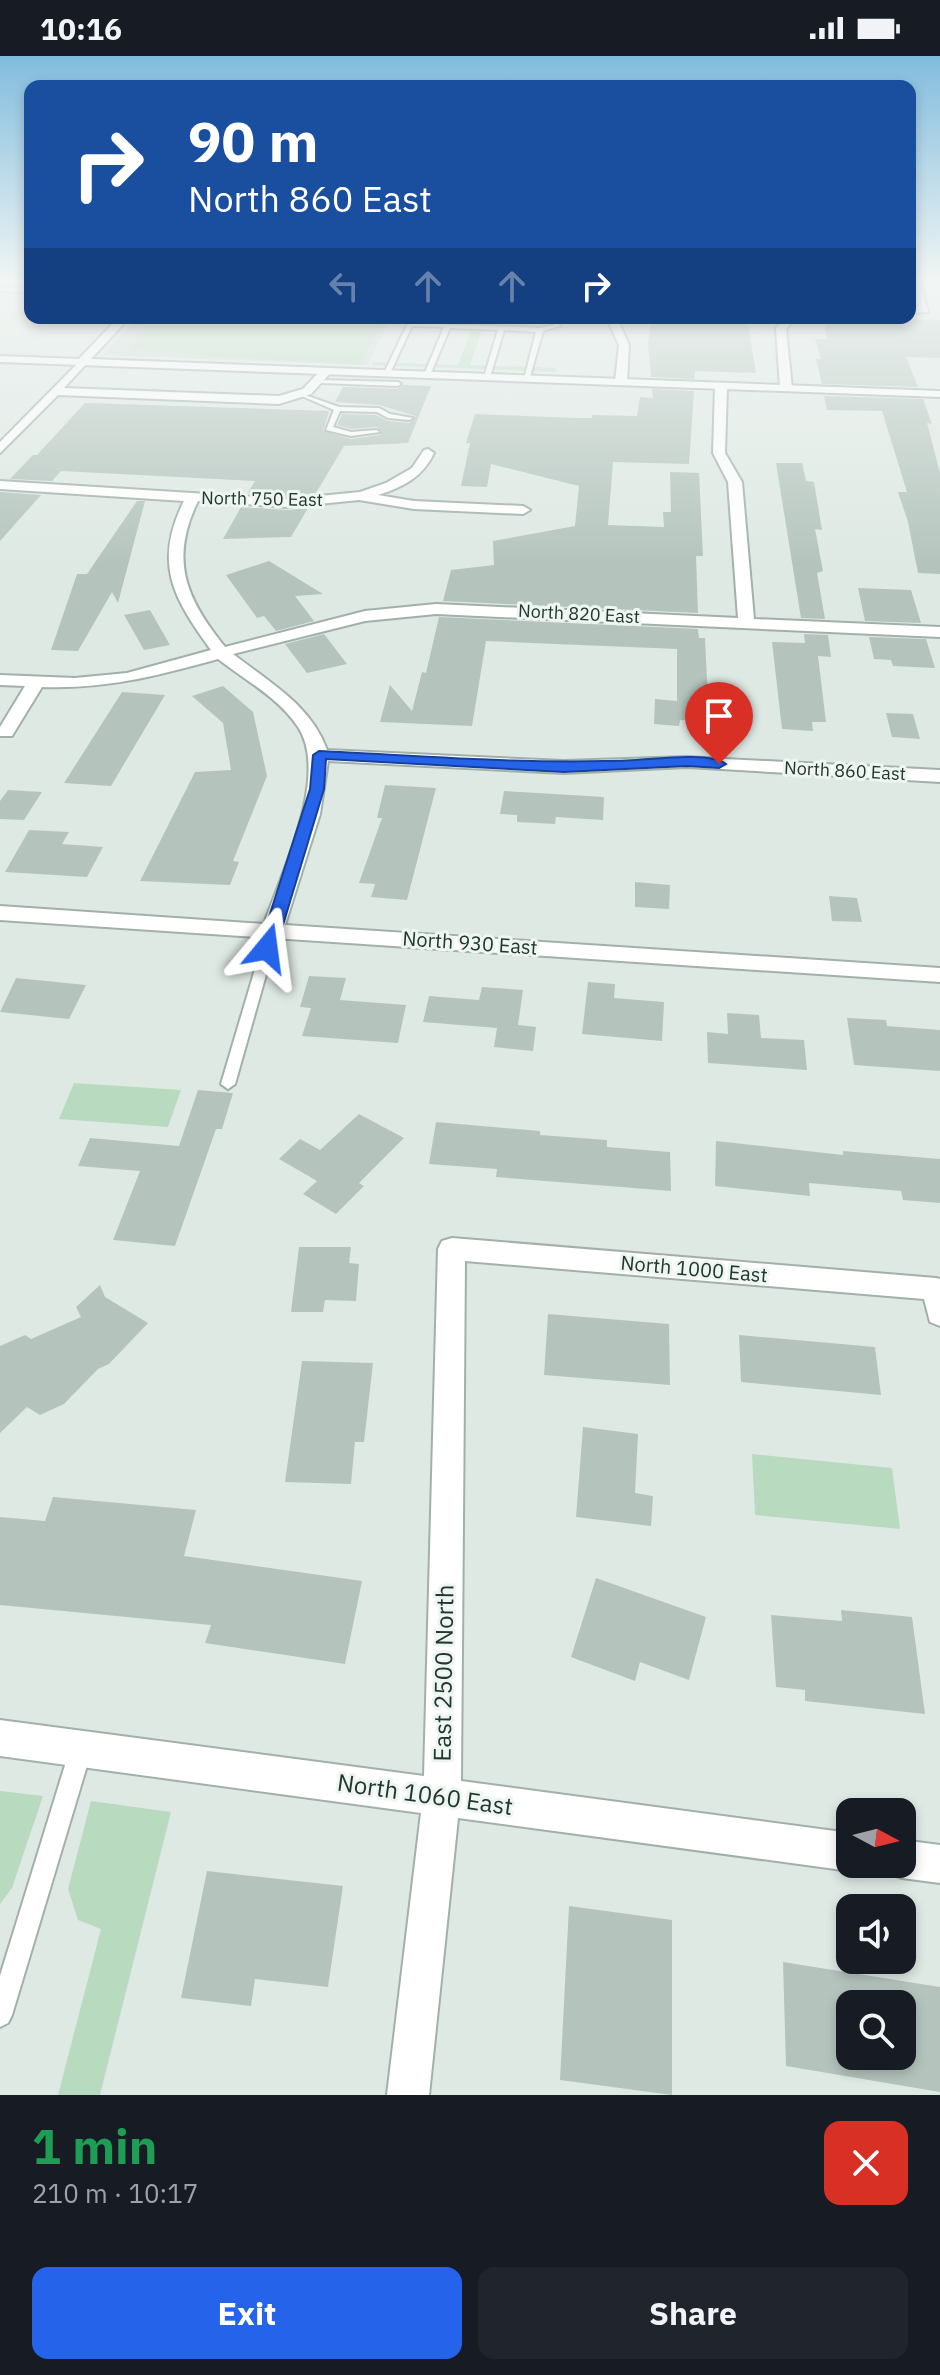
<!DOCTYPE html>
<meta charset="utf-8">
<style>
body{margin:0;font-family:"IBM Plex Sans",sans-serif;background:#20242c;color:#f1f3f6;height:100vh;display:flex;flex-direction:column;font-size:30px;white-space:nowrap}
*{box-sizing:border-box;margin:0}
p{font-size:26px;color:#9ea1a6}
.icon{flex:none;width:44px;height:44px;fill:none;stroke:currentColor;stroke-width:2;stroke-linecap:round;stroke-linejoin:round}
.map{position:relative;height:2039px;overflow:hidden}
.side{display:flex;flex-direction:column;background:#171b24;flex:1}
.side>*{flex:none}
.hud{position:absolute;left:24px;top:24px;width:892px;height:244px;border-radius:16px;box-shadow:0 4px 12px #0003;background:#1a4fa0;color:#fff;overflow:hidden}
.needle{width:52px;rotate:97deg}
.fabs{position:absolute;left:836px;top:1742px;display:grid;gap:16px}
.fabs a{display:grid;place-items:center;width:80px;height:80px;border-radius:16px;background:#171b24;box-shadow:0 4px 12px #0003;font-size:40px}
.pin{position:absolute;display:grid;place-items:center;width:68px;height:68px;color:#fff;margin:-82px -34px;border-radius:50% 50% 50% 0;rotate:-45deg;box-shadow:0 0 8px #0007}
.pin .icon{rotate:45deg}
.me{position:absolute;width:88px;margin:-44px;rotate:16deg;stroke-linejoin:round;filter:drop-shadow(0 0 6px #0008)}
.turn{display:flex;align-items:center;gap:28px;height:168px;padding:0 32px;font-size:36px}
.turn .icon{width:104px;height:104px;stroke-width:2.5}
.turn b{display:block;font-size:56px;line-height:68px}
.lanes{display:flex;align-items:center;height:76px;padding:0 32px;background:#0003;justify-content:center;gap:40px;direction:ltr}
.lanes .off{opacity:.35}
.round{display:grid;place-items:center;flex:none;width:84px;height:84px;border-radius:16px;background:#20242c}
.head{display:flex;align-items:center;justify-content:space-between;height:136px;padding:0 32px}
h1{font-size:48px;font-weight:800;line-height:60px;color:#1e9e55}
.button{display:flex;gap:16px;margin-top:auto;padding:16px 32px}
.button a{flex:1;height:92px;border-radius:16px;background:#2563eb;color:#fff;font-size:32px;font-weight:800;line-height:92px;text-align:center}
.button a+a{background:#20242c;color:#f1f3f6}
.status{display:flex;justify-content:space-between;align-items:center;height:56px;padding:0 40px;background:#171b24;direction:ltr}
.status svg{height:22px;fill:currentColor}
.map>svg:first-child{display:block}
.built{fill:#cdd9d3}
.green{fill:#b8dabf}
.building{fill:#b4c4bd;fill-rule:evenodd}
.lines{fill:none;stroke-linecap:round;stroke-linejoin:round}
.service-casing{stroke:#a2b0aa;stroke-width:4}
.minor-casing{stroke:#a2b0aa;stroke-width:4}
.tertiary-casing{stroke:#a2b0aa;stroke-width:4}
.service{fill:#fff;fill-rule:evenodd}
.minor{fill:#fff;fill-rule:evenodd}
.tertiary{fill:#fff;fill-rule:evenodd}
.route{fill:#2563eb;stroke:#184099;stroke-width:2}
.labels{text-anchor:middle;stroke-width:6;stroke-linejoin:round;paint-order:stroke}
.far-street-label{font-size:18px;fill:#213830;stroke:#eff6f2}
.street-label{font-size:20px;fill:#213830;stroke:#eff6f2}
.near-street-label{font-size:24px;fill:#213830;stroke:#eff6f2}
</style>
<div class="status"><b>10:16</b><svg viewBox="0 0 49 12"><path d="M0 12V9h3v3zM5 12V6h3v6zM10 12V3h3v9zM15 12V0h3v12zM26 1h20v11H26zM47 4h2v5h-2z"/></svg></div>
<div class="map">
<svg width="940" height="2039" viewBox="0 0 940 2039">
<rect width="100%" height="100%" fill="#dfe9e4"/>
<!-- built -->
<path class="built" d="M138,262H391L367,309L103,299Z"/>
<!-- green -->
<path class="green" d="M157,262H385L360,309L209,300L130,292Z
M406,262H554L553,267L540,270L417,266Z
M471,274H482L470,309L556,312L555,316L372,309L373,306L458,309Z
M74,1027L181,1034L168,1071L59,1063Z
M752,1398L892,1412L900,1473L755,1459Z
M0,1735L43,1740L12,1832L0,1848Z
M91,1745L171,1756L100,2039H58L101,1873L78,1864L68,1833Z"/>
<!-- building -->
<path class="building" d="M831,262L940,264V302L906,301L918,331L822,328L816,303H821L815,283H827L824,265H831Z
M651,265L748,268L756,317L695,315L694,323L651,321L648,289Z
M404,329L431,330L408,387L344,390L316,437L289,440L248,437L255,425L61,415L52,425L10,423L33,399H37L85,347L329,355L323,375L351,383L380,379L383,375L376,371L351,373L337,369L342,358L376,359L388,365L409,367L416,360L379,349L335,346L343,331L398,333Z
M652,333L694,335L689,408L613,406L608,469L664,471L663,456H671L670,416L699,417L703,500H696L698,557L443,545L451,514L494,509L493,485L575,470L579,430L491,408L487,431L461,430L470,387H466L475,358L575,362H592V359L637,360L640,341L653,342Z
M824,340L923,343L932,368L927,367L940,417V518L918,517L908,466L898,436H907L882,355L827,354Z
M776,407H802L806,425L814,426L822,474L815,473L823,515L817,517L825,563L801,562Z
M0,436L41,439L0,485Z
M137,445H145L118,547L112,536L78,595L51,594L77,518H87Z
M241,451L289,454L308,452L291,481L223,483Z
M269,505L323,538L295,540L314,565L276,575L264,560L257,562L226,519Z
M858,532L911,534L921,567L865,565Z
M150,554L170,589L144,594L124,559Z
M439,561L698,573L699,582H705L709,666L680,664L679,670L654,668L655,643L677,645V593L486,585L472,670L380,666L390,629L412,655L422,616L426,617Z
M324,578L347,608L307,617L285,588Z
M804,578L828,579L831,601L818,600L826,666H812L813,675L782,673L772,586L805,587Z
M869,581L926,583L935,612L893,610L891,604L874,603Z
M223,630L253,656L267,720L233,805L239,806L230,829L140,825L195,716L231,714L223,667L192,640Z
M122,636L165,639L111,730L64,727Z
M886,657L913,658L920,683L892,681Z
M385,729L436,732L407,844L371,841L375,828L359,827L382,762H377Z
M8,734L42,736L24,764L0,763V745Z
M504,735L604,741L603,764L556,761L555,768L517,766V759L500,758Z
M29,774L69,776L62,788L103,791L87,821L5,816Z
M635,826L670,829L669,853L635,851Z
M829,840L857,842L862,866L832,865Z
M309,920L346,922L340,944L406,949L398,987L302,980L311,952L300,951Z
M16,922L86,929L69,963L0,956Z
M588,926L615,928L614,942L664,946L662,985L582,978Z
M482,931L523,934L518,969L536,971L533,995L494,991L497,972L423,966L429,940L479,944Z
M727,957L759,959L761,982L804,984L807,1014L708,1007L707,976L728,978Z
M847,962L886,964L887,970L940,974V1015L854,1009Z
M198,1034L233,1037L222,1073H216L175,1190L113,1184L140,1115L78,1110L90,1082L179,1090Z
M359,1058L404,1082L359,1127L364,1130L336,1158L303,1138L317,1125L279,1103L300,1083L320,1094Z
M436,1066L540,1075V1079L607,1084V1091L670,1096L671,1135L496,1121L497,1113L429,1108Z
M716,1085L843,1099V1095L940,1103V1147L903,1144L901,1135L809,1127L810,1140L715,1130Z
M299,1191H351L349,1207L359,1208L356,1245L325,1244L323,1256H291Z
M100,1229L105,1241L148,1267L109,1308L98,1313L64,1348L40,1359L27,1351L0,1377V1290L25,1279L31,1283L81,1261L76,1251Z
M548,1258L669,1268L670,1329L544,1319Z
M739,1279L875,1291L881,1339L741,1326Z
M302,1305L373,1307L364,1386H355L351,1428L285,1426Z
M583,1371L638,1378L635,1437L653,1440L651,1470L576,1461Z
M53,1441L196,1454L184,1500L362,1525L345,1608L205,1587L211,1569L0,1549V1461L45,1465Z
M596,1522L706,1561L689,1624L640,1606L635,1625L571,1601Z
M841,1554L912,1561L925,1658L805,1645V1634L776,1631L771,1559L842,1565Z
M207,1815L343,1830L328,1931L255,1923L251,1950L181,1942Z
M569,1850L672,1864V2039L560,2024Z
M783,1906L940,1931V2036L786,2010ZM850,1948H902V2000H850Z"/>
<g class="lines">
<defs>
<path id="service" d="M0,231L30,232V236L0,235Z
M555,262H561L560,270L543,275L529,324L524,323L536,276L504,274L490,321L487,323L484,321L498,274L450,272L430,319L427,321L424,319L444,271L412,270L390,317L387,319L384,317L408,267L540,272L554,269Z
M319,324L398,326L401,328L398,330L321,327Z
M302,338L339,351L379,352L390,358L413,362L409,364L388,362L377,356L340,355L333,371L351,376L376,374L380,376L351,380L326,374L334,354L302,340Z
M273,869L279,873L235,1028L228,1033L221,1028L267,873Z
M81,1682L88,1686L92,1693L12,1959L8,1967L0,1971V1920L70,1693L74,1686Z"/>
<path id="minor" d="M910,222H919L928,256L910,257V251H918Z
M611,262H621L620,269L629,289L627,326L621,329L615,326L619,289L610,269Z
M785,262H796L786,273L792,332L786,335L780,332L776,272Z
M82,303L88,306L64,332L279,340L303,333L322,313L332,315L311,338L279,348L58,339L0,397V386Z
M721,327L727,330L725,397L742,426L754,563L940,571V581L436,558L365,565L233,598C269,626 311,649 327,694L564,705L687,701L940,714V726L687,711L564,717L328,705L320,758L285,869L940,912V926L0,864V850L264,868C281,818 330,719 298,671C279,642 245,624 218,603C156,620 108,633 42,631L12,680H0V671L25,630L0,629V619L75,622L127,617L211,594C173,542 153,507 184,445L0,433V425L289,443L360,436L386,427L412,412L424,394L428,393L434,397C423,421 403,431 378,439L414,445L523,450L530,454L523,458L414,453L359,444L289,451L198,445C169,504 186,543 225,591L365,555L436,548L738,562L728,426L713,397L715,330Z
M452,1182L936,1222L940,1223V1270L930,1266L924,1243L465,1205L461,1725L850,1777V1808H864L850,1815L458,1762L429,2039H387L421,1757L0,1700V1664L424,1720L438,1193L442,1185Z
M902,1784L940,1789V1827L902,1822L888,1817L885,1808H902Z"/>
<path id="tertiary" d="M118,262H129L91,303L940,335V341L0,306V300L79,303Z"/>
</defs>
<!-- service casing -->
<use href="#service" class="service-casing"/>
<!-- minor casing -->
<use href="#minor" class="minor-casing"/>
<!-- tertiary casing -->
<use href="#tertiary" class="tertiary-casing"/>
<!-- service -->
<use href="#service" class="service"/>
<!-- minor -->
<use href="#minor" class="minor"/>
<!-- tertiary -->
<use href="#tertiary" class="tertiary"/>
</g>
<!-- sky -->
<linearGradient id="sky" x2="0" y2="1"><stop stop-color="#81bcdd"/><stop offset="0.44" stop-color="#f1f5f3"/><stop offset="1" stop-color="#f1f5f3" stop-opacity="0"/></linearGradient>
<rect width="940" height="508" fill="url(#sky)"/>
<!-- route -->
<path class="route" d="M319,695C425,700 530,709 636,704C656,703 711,696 726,708L719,712L687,710L564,716L326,703L324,733L276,892L267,897L262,896L259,892L310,733L313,699Z"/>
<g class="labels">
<!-- far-street labels -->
<g class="far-street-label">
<text transform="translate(262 443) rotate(1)" y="6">North 750 East</text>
<text transform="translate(579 558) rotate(3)" y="6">North 820 East</text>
<text transform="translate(845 715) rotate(3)" y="6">North 860 East</text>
</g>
<!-- street labels -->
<g class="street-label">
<text transform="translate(470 887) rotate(4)" y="7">North 930 East</text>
<text transform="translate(694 1213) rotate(5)" y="7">North 1000 East</text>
</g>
<!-- near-street labels -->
<g class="near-street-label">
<text transform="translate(444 1617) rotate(-89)" y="8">East 2500 North</text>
<text transform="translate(425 1739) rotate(8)" y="8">North 1060 East</text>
</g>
</g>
</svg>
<div class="fabs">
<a><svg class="needle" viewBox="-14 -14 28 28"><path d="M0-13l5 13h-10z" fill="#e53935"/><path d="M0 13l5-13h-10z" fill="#9ea1a6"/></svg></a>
<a><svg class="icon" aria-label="sound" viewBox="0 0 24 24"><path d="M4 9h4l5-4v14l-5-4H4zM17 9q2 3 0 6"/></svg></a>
<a><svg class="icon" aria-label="search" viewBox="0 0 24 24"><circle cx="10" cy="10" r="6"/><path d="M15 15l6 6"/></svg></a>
</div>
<div class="pin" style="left:719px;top:708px;background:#d93025"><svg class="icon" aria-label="arrive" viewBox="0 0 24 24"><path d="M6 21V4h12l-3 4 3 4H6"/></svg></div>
<svg class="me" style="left:267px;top:892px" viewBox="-20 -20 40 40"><path d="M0-17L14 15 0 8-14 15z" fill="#2563eb" stroke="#fff" stroke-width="4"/></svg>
<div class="hud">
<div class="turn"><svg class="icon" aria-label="right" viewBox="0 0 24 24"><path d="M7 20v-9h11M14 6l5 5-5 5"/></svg><div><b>90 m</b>North 860 East</div></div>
<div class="lanes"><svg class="icon off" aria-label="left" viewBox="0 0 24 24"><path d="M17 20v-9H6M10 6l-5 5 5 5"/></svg><svg class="icon off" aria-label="ahead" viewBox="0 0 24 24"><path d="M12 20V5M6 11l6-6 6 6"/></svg><svg class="icon off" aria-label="ahead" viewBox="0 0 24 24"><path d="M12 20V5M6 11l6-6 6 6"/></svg><svg class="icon" aria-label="right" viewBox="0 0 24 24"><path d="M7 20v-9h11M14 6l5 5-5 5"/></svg></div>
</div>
</div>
<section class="side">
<div class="head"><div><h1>1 min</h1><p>210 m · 10:17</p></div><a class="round" style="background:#d93025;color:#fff"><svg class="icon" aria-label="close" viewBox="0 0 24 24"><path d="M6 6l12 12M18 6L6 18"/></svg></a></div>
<div class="button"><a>Exit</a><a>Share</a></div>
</section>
